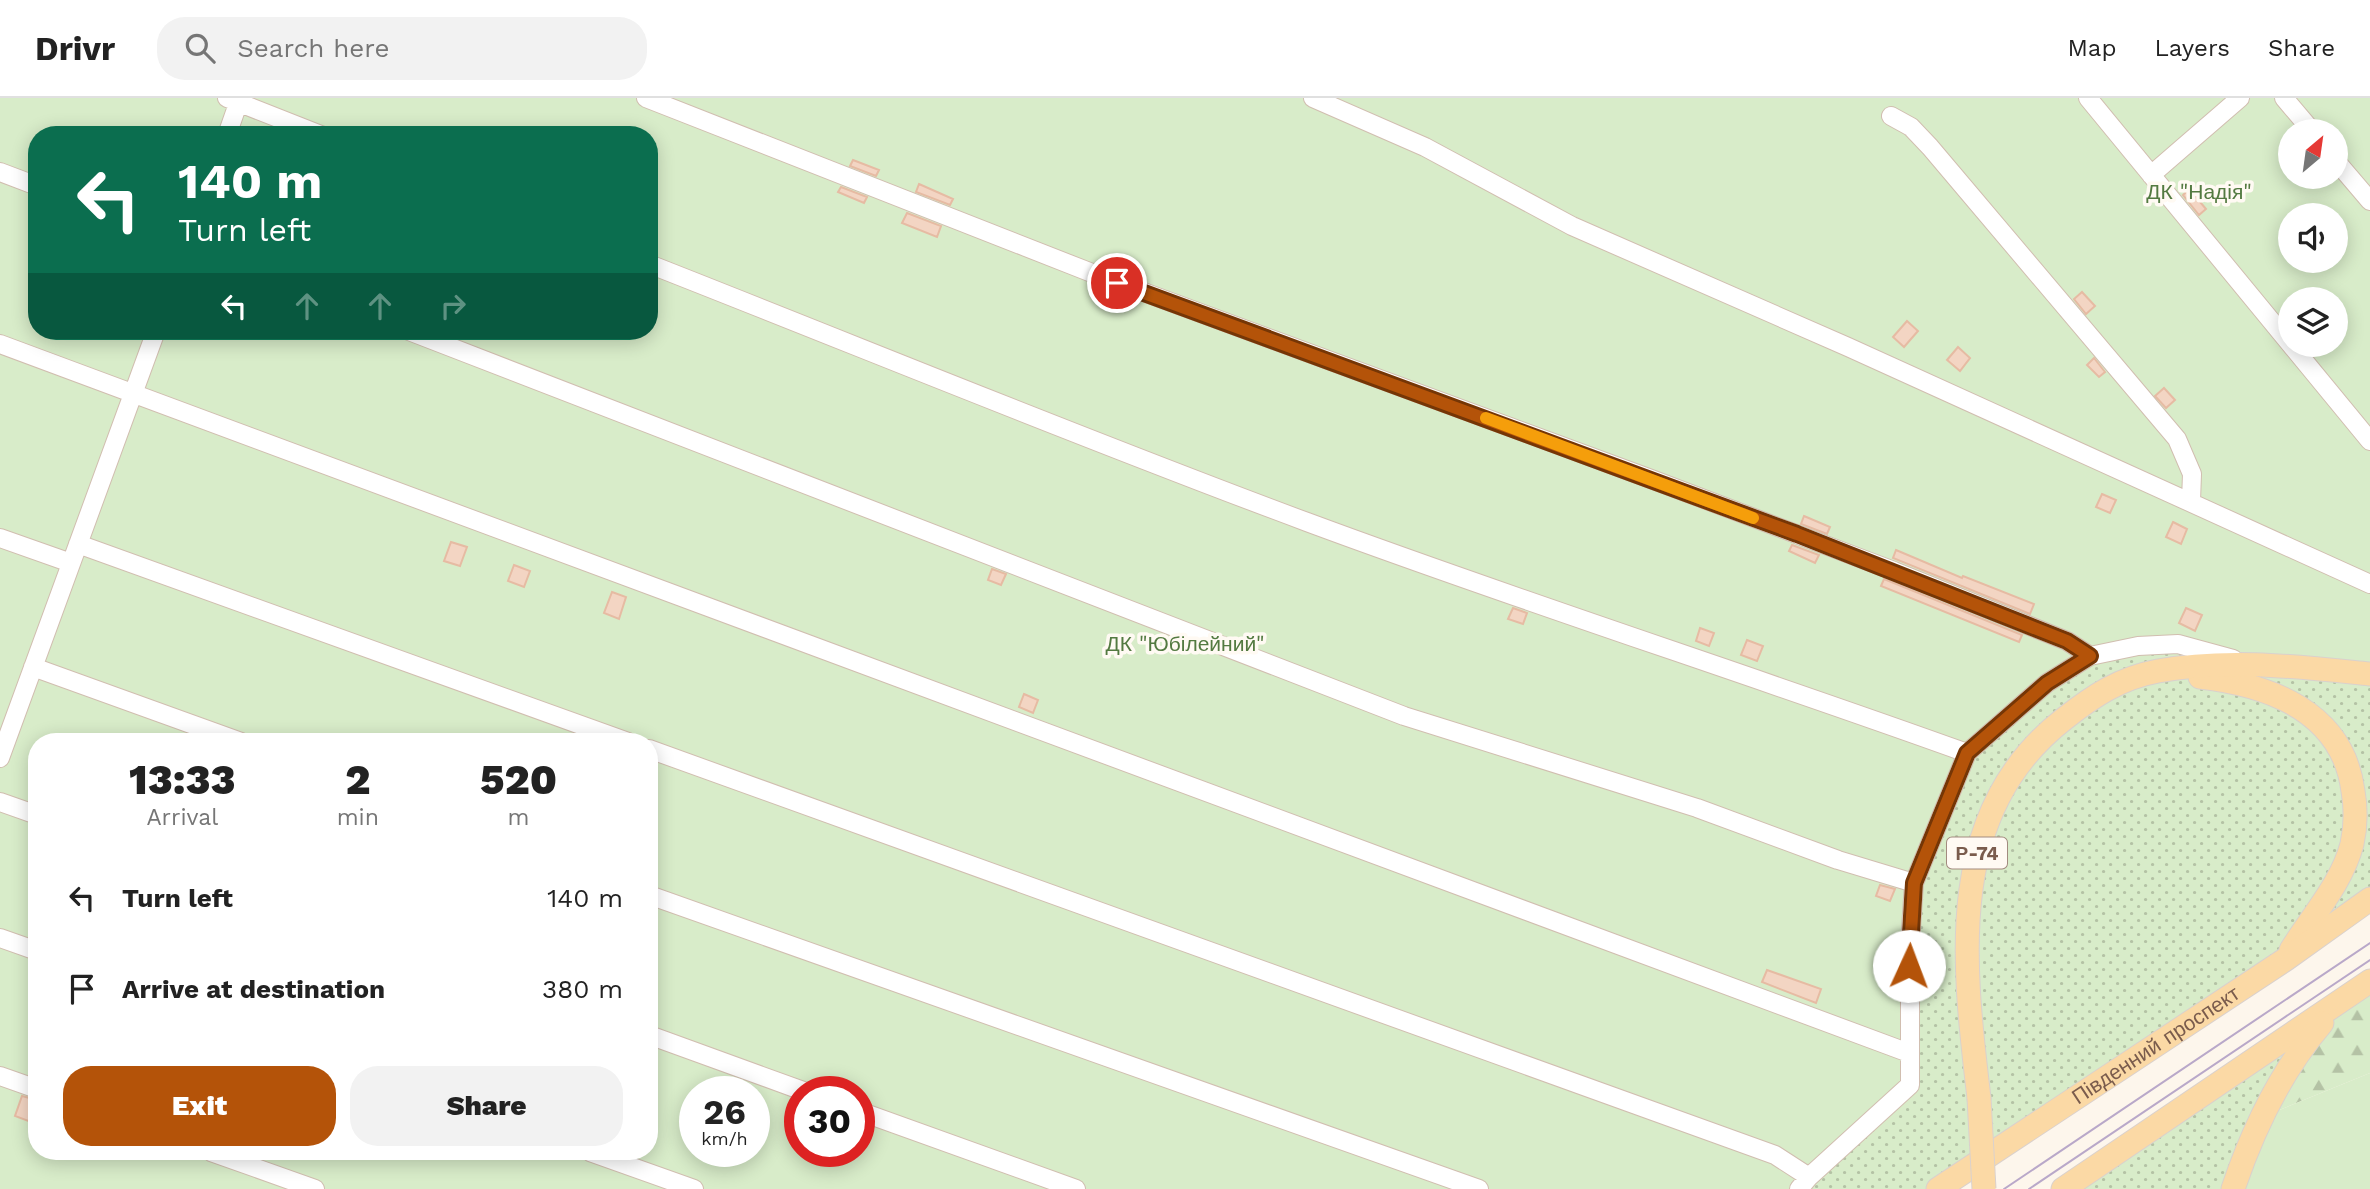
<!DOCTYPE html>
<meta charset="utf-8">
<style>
body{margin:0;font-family:"Work Sans",sans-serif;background:#f2f2f2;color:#222;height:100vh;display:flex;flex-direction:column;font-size:26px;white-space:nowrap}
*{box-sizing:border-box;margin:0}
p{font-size:23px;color:#767676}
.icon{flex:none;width:38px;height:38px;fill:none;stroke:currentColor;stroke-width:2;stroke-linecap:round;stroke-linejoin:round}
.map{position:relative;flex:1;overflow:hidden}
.drawer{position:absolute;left:28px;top:635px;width:630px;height:427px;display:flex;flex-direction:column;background:#fff;border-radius:28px;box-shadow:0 4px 18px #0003}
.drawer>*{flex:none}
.guide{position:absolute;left:28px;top:28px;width:630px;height:214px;border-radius:28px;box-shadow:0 4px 18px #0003;background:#0b6e4f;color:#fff;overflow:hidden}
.needle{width:46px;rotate:29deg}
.tools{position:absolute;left:2278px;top:21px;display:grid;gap:14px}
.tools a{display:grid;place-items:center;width:70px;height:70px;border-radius:50%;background:#fff;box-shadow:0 4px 18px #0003;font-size:35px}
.speed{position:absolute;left:679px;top:978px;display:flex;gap:14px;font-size:35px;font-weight:700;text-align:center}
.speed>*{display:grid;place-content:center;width:91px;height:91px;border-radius:50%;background:#fff;box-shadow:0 4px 18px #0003;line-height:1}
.speed small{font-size:18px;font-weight:400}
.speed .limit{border:10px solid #d22;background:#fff;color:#111}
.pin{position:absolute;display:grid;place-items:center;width:60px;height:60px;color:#fff;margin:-30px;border:4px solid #fff;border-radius:50%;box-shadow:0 2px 7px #0007}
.me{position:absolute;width:77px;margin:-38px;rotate:2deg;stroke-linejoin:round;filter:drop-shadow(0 0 5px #0008)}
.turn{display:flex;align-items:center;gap:24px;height:147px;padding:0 35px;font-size:32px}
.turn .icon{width:91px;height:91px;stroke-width:2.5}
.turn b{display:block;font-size:49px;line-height:60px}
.lanes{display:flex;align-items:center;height:66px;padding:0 35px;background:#0003;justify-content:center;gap:35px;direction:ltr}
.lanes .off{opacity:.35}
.eta{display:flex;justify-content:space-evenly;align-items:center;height:119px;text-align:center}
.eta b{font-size:42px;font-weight:800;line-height:49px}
.action{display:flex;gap:14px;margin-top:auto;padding:14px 35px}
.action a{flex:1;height:80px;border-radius:28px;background:#b45309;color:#fff;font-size:28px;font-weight:800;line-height:80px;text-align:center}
.action a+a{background:#f2f2f2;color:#222}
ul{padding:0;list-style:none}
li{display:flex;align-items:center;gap:21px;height:91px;padding:0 35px}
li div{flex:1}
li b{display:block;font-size:26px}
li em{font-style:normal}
header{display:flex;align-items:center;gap:42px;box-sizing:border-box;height:98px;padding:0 35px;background:#fff;border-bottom:2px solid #e0e0e0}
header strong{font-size:33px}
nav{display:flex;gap:38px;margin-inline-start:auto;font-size:24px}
.search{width:490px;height:63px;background:#f2f2f2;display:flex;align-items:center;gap:18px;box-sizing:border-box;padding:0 24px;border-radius:28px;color:#767676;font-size:26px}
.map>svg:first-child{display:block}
.grass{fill:url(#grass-dots)}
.forest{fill:url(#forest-firs)}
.garden{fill:#d8ecc9;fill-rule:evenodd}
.building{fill:#f3d5c3;stroke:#e6bba3;stroke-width:2}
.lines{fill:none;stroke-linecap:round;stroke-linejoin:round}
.minor-casing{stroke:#d1beb0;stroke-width:20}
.major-casing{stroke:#dad1cd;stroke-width:25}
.minor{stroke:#fff;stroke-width:18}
.major{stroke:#fbd9a5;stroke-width:23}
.tram{stroke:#b9a8c9;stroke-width:2}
.major-bridge-casing{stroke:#dad1cd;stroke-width:25;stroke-linecap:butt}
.major-bridge{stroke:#fbd9a5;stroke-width:23}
.route-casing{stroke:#753606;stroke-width:18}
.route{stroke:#b45309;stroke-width:12}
.slow{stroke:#f59e0b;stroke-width:12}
.labels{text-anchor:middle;stroke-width:7;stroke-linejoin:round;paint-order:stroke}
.shield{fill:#fffaf3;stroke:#a28b7f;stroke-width:2}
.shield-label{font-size:19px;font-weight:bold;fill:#7a5c4d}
.park-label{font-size:21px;fill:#537a41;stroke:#fffaf3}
.street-label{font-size:21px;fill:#7a5c4d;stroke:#fffaf3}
</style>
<header>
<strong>Drivr</strong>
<div class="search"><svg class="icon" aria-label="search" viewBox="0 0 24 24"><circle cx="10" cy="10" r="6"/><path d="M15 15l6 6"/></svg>Search here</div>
<nav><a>Map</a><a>Layers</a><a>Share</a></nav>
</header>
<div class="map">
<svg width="2370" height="1091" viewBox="0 0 2370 1091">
<defs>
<pattern id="grass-dots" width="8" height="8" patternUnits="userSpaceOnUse" patternTransform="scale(1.75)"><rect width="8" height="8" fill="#d8ecc9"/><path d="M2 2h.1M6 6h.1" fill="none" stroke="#b4c2a5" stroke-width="1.8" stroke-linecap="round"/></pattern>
<pattern id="forest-firs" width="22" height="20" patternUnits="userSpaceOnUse" patternTransform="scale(1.75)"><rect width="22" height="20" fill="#d8ecc9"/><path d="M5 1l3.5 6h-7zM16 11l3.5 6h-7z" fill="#b4c2a5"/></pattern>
</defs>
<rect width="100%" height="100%" fill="#fdf6ec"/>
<!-- grass -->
<path class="grass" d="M2138,548L2370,576V801L1938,1091H1799L1914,785L1967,655L2090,558Z
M2339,904L2233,1091H2066Z"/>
<!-- forest -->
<path class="forest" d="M2370,883V975L2262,1019L2303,946Z"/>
<!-- garden -->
<path class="garden" d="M0,0H2370V576L2178,546L2090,558L1967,655L1914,785L1910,987L1799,1091H0ZM2291,33H2336V79H2291ZM37,37H649V233H37ZM2291,117H2336V163H2291ZM2291,201H2336V247H2291ZM37,644H649V1054H37ZM695,994H754V1054H695ZM800,994H859V1054H800Z
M2370,975V1091H2233L2262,1019Z"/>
<!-- building -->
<path class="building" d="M853,62L879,72L876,78L850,68Z
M919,86L953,101L950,107L916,94Z
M841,89L867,99L864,105L838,94Z
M2189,91L2206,111L2199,117L2183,97Z
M907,115L941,128L937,139L902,125Z
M2082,194L2095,208L2086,216L2074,201Z
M1907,223L1918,233L1904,249L1893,239Z
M1958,249L1970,260L1960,273L1947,262Z
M2094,260L2105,274L2099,279L2087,267Z
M2164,290L2175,302L2166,310L2155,298Z
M2102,396L2116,402L2110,415L2096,409Z
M1804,418L1830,429L1827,436L1801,426Z
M2173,424L2187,431L2181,446L2166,439Z
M451,444L467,449L460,468L444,463Z
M1792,447L1819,457L1815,465L1789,453Z
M1896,452L1962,480L1963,478L2034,506L2030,516L1893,460Z
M514,467L530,473L524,489L508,483Z
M992,471L1006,476L1001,487L988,482Z
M1884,481L2022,537L2019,544L1881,488Z
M612,494L626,499L619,521L604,515Z
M1513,510L1527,515L1523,526L1508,521Z
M2186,510L2202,517L2195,533L2179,525Z
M1700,530L1714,535L1709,548L1696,543Z
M1747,542L1763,548L1757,563L1741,557Z
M1024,596L1038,602L1033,615L1019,609Z
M1880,787L1895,791L1890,803L1876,798Z
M1767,872L1821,891L1816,905L1762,884Z
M22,998L37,1002L31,1024L15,1018Z"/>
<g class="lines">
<defs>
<path id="minor" d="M227,0L321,37
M646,0L1092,175L1651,381L1894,473L2067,543L2090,558
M1313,0L1425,49L1572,128L1848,249L2370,486
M2088,0L2370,343
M2284,0L2312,33
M1891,18L1911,29L1930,49L2177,341L2192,376L2191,403
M227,37L240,0
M2336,63L2370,103
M0,74L37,88
M2151,77L2240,0
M649,166C868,252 1086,342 1307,424C1525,505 1748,576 1967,655
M409,233L1404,618L1697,710L1838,762L1914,785
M0,246L1909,955
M0,440L71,465
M78,446L628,644
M33,569L241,644
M649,651L1775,1057L1809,1079L1799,1091
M0,660L156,233
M0,704L37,717
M649,797L1479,1091
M0,840L37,853
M649,937L806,994
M0,978L37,991
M859,1013L1076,1091
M211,1054L315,1091
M590,1054L694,1091
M1809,1079L1910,987V846L1914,785L1967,655L2047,585L2090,558L2138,548L2178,546L2233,561"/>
<g id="major">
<path d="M2200,579C2270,587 2343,614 2353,693C2356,710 2356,728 2352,746C2342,785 2312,818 2291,852"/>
<path d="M1979,1000C1963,865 1944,714 2064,621C2093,598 2120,580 2158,573C2228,560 2300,569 2370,576"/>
<path id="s1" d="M1938,1091L2286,861L2370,801"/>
<path d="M2063,1091L2370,883"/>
<path d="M2233,1091C2253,1031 2281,973 2322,925"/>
</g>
</defs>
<!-- minor casing -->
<use href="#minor" class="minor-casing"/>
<!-- major casing -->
<use href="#major" class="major-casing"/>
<!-- minor -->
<use href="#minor" class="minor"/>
<!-- major -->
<use href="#major" class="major"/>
<!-- tram -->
<path class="tram" d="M2004,1091L2370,845
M2029,1091L2370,862"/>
<defs>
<path id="major-bridge" d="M1979,1000L1984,1091"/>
</defs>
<!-- major-bridge casing -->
<use href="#major-bridge" class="major-bridge-casing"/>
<!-- major-bridge -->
<use href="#major-bridge" class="major-bridge"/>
</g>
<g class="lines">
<defs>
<path id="route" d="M1117,185L1797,436L2067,543L2090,558L2047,585L1967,655L1914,785L1909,868"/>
</defs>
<!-- route casing -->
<use href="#route" class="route-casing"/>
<!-- route -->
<use href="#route" class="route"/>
<!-- slow -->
<path class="slow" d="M1486,320L1753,420"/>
</g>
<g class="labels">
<!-- shield labels -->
<rect class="shield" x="1947" y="739.5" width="60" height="31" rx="5"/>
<g class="shield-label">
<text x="1977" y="762">Р-74</text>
</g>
<!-- park labels -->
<g class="park-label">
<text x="2199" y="101">ДК "Надія"</text>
<text x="1185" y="553">ДК "Юбілейний"</text>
</g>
<!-- street labels -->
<g class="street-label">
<text dy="7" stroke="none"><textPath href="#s1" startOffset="261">Південний проспект</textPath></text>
</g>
</g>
</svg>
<div class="tools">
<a><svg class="needle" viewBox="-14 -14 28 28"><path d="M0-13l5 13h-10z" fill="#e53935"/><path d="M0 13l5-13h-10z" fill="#767676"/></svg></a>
<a><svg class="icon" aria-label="sound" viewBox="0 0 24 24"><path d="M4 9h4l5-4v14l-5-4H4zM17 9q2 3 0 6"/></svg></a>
<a><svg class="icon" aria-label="layers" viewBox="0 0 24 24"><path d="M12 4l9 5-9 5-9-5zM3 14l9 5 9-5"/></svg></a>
</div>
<div class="speed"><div>26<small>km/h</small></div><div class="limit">30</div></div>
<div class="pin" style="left:1117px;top:185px;background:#d93025"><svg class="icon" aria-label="arrive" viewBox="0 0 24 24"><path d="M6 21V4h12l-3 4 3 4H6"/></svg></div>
<svg class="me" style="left:1909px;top:868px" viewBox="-20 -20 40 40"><circle r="19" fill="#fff"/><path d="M0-13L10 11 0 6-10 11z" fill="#b45309"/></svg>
<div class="guide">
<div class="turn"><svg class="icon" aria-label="left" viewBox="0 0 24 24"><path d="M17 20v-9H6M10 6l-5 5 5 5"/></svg><div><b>140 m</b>Turn left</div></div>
<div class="lanes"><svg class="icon" aria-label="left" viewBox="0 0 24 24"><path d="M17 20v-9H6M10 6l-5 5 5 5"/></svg><svg class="icon off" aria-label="ahead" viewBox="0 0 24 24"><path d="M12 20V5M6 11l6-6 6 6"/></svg><svg class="icon off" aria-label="ahead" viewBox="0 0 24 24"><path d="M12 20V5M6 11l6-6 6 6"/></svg><svg class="icon off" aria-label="right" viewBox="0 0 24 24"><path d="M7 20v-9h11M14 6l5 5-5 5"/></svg></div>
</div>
<section class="drawer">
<div class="eta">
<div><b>13:33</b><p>Arrival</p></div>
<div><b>2</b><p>min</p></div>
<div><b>520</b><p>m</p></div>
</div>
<ul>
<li><svg class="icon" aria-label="left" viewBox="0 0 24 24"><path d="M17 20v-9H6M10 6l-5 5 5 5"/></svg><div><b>Turn left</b></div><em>140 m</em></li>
<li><svg class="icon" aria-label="arrive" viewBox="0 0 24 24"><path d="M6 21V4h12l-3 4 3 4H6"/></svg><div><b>Arrive at destination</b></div><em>380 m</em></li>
</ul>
<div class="action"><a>Exit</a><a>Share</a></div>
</section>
</div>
